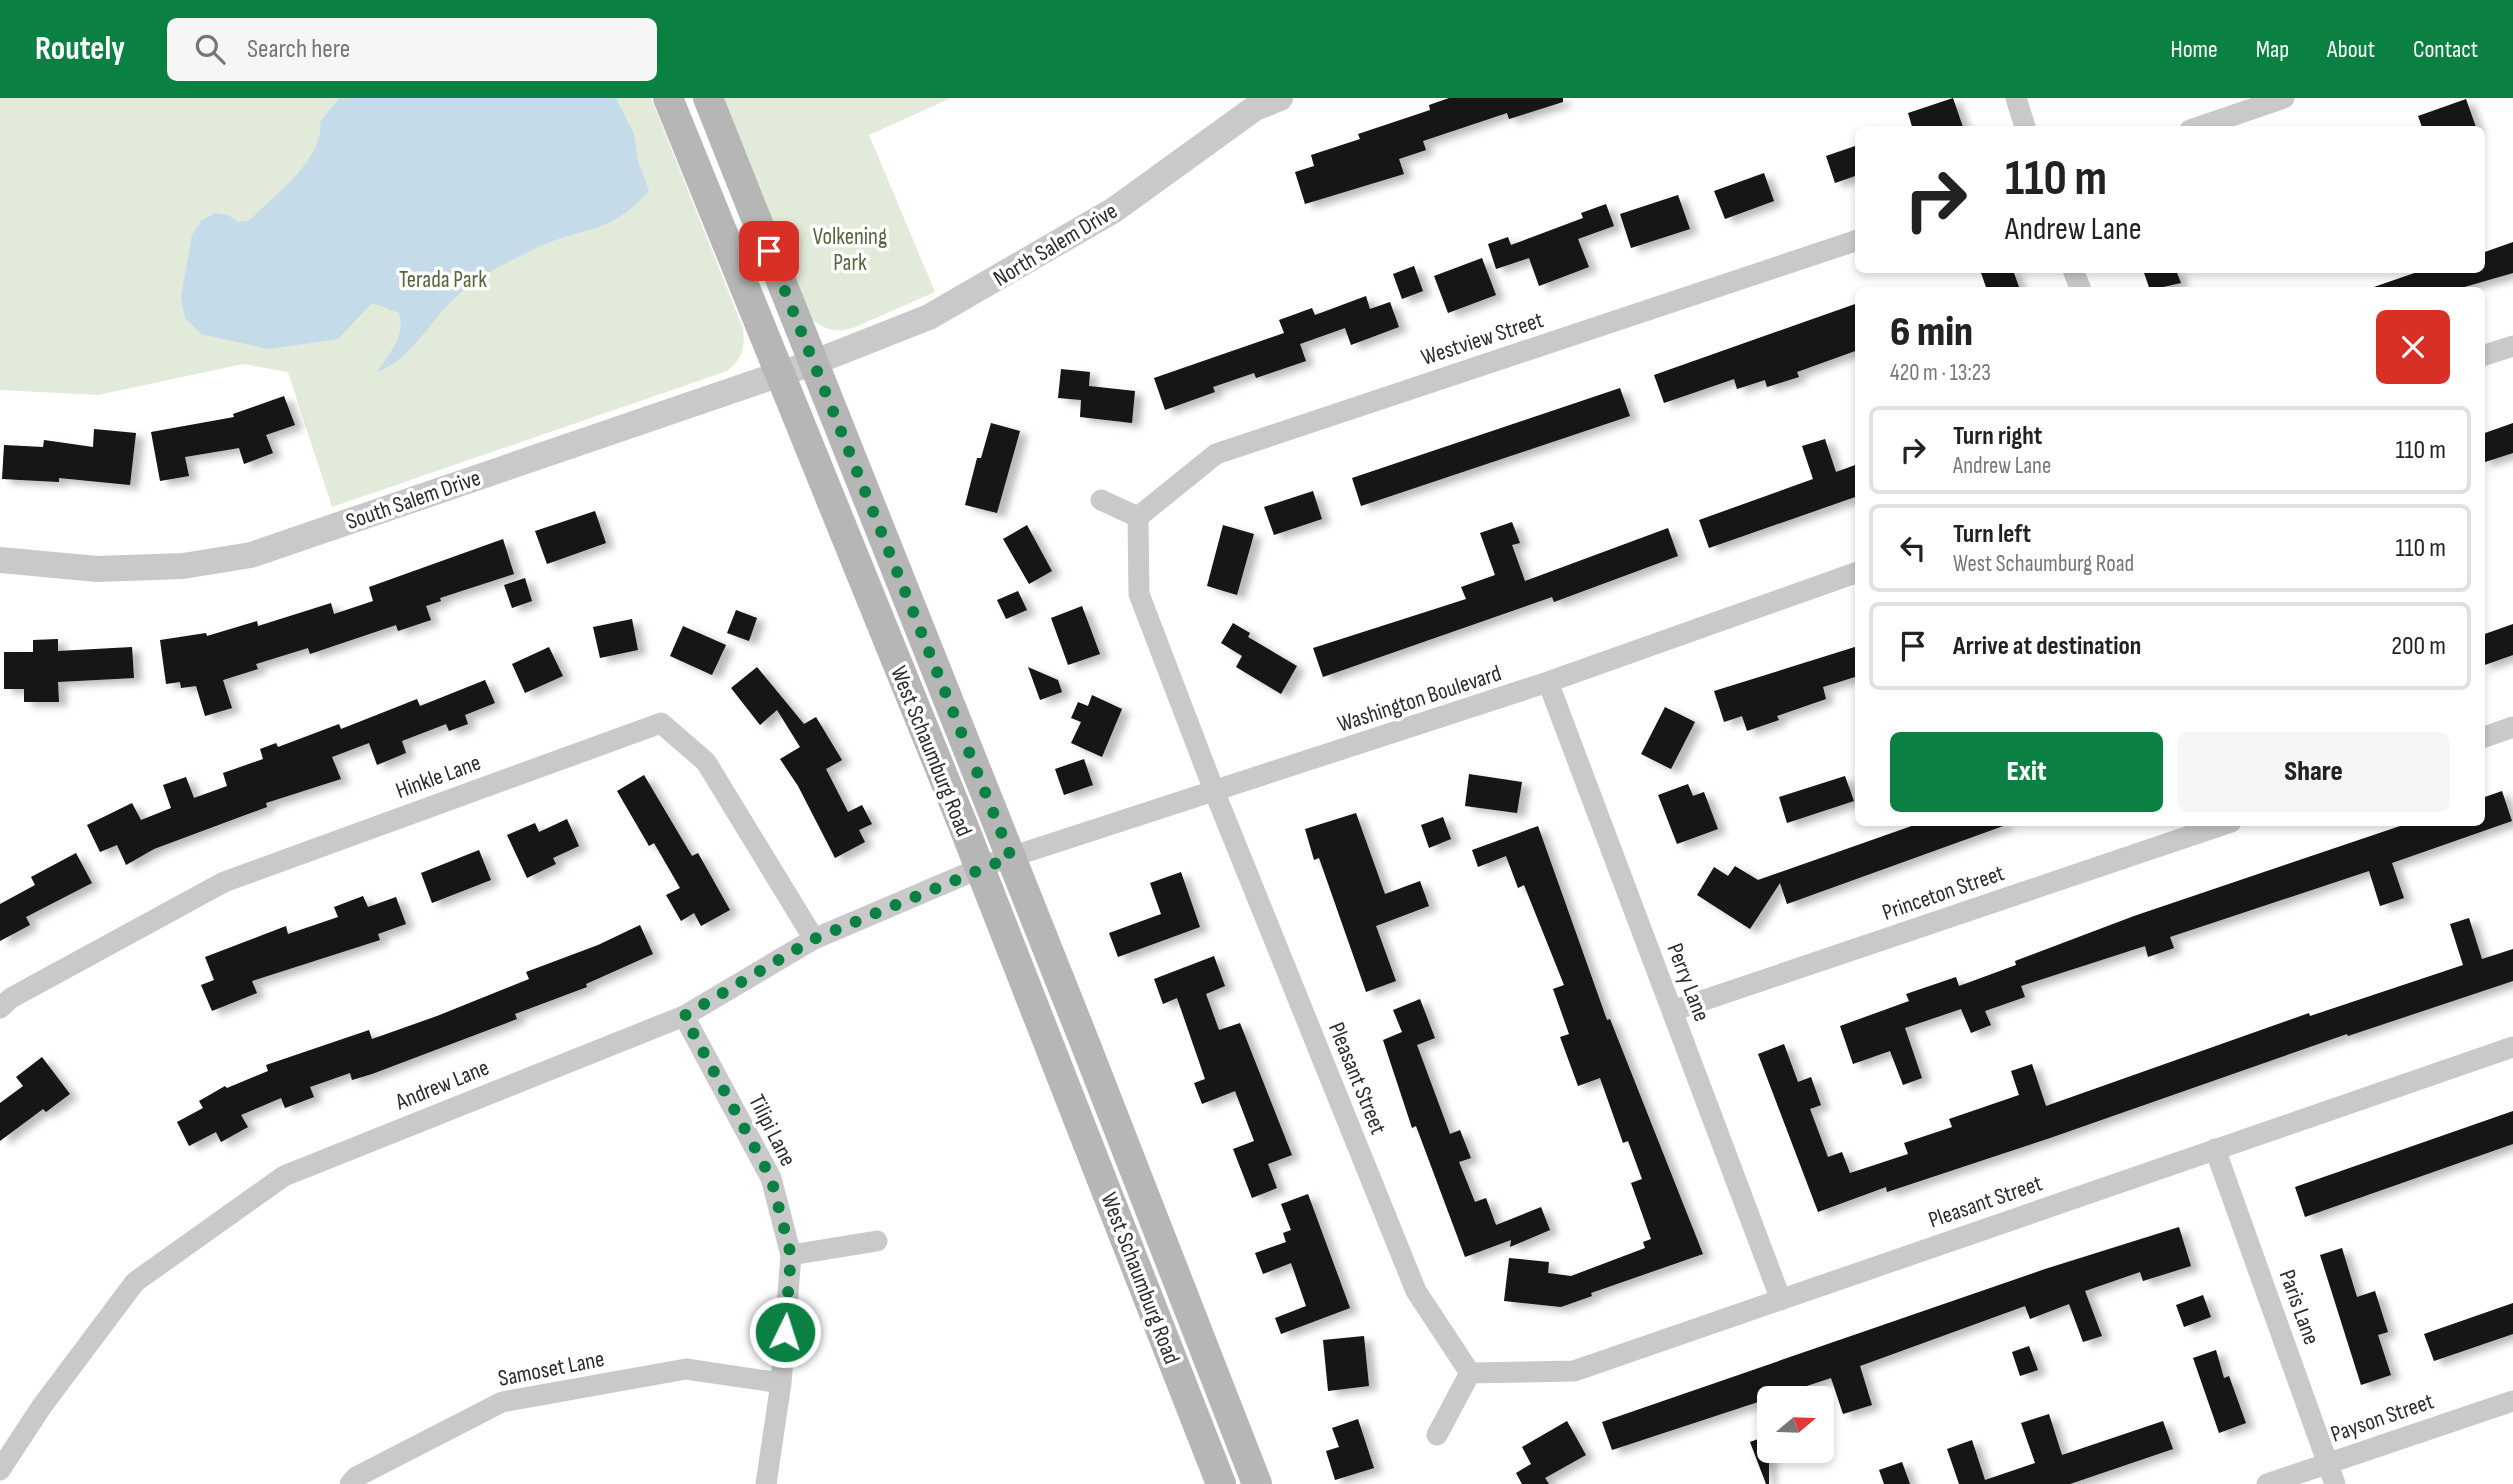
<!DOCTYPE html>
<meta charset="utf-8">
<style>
body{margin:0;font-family:"Sofia Sans Condensed",sans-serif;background:#f6f6f6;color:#222;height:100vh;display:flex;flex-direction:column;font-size:26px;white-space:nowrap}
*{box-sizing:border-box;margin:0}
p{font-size:23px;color:#767676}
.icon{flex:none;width:38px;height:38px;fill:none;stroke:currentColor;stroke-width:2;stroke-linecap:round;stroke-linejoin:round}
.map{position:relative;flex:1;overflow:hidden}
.details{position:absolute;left:1855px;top:189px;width:630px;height:539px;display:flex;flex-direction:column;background:#fff;border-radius:10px;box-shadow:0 4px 10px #0003}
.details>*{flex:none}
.guide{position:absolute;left:1855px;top:28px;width:630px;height:147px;border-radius:10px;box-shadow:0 4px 10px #0003;background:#fff;color:#222;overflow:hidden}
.needle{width:46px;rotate:71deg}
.buttons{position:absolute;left:1757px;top:1288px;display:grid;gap:14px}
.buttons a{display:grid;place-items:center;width:77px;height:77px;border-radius:10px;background:#fff;box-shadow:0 4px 10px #0003;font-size:35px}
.pin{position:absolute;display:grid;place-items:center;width:60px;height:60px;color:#fff;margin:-30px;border-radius:14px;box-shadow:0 4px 10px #0006}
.me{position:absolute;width:77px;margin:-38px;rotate:4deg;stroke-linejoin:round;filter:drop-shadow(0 0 5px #0008)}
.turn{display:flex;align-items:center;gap:24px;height:147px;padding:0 35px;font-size:32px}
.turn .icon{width:91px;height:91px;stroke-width:2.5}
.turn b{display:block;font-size:49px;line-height:60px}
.round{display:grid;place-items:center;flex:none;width:74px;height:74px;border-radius:10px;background:#f6f6f6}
.overview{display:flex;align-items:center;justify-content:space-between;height:119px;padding:0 35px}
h1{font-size:42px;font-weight:800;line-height:52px}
.primary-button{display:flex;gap:14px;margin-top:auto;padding:14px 35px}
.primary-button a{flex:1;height:80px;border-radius:10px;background:#0b8043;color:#fff;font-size:28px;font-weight:800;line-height:80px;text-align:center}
.primary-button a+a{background:#f6f6f6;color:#222}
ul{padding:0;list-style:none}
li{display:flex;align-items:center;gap:21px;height:88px;margin:0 14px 10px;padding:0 21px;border:4px solid #e0e0e0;border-radius:10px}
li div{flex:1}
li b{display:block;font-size:26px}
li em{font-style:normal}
header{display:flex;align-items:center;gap:42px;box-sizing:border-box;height:98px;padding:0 35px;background:#0b8043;color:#fff}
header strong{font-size:33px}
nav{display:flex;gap:38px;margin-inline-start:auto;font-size:24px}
.search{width:490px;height:63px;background:#f6f6f6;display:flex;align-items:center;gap:18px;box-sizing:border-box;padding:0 24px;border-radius:10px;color:#767676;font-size:26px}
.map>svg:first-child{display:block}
.green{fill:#e2ead9}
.water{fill:#c5dbea}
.building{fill:#131313;filter:url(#shadow)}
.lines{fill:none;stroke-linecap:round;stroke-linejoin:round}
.minor{stroke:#c9c9c9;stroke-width:21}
.tertiary{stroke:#c9c9c9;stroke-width:26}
.secondary{stroke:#b6b6b6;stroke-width:30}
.route{stroke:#0b8043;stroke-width:12;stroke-dasharray:0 21.6}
.labels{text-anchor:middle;stroke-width:7;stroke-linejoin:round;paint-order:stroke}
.park-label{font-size:23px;fill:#4f673a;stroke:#fff}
.street-label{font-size:23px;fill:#2c2c2c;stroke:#fff}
</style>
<header>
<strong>Routely</strong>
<div class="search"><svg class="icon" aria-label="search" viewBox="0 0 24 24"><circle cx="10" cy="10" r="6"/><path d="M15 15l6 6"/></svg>Search here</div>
<nav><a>Home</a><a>Map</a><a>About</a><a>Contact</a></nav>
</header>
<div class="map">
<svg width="2513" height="1386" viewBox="0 0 2513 1386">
<defs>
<filter id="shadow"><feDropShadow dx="8" dy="4.5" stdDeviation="3.5" flood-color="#0004"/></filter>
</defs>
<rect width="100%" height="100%" fill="#fff"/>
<!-- green -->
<path class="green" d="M0,0H651L743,230C745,250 743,261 727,273L332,409L288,274L243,266L98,297L0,292Z
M724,0H951L869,37L935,194L853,230C836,235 824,232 811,220Z"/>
<!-- water -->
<path class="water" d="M339,0H616L634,36L638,63L649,93C609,137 589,127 541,148C517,159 486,174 466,190C433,215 414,261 377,274C389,256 406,238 399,215L372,205L338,241L268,251L201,236L185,220L181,199L192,137L202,122L215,115L228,117L238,124L250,122C273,98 325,61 320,24Z"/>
<!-- building -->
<path class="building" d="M1449,0H1563V4L1509,21L1507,15L1423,43L1426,52L1399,61L1404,76L1305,106L1295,74L1314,68L1311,57L1360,41L1358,36L1430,12L1429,7Z
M1953,0L1964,32H1913L1908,15Z
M2466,1L2477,32H2423L2418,18Z
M1858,47V77L1835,85L1826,58Z
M1764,75L1774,103L1725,121L1714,93Z
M1678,97L1690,131L1631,150L1620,116Z
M1606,106L1614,128L1578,141L1589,169L1539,188L1529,160L1496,171L1488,146L1508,139L1511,147L1583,120L1581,115Z
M2513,144V175L2454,192H2371V190L2423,172H2482V155Z
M1482,160L1496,197L1448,215L1434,178Z
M1414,168L1423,193L1402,201L1393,176Z
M1980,172H2013L2020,192H1987Z
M2143,172H2176L2181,185L2150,192Z
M1366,198L1370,211L1390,204L1399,229L1351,247L1345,230L1300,246L1306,263L1256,280L1254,275L1213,289L1215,294L1165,312L1154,280L1284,235L1279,222L1312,210L1315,217Z
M1858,205V252L1797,274L1799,279L1767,289L1765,282L1737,291L1734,281L1664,305L1654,277Z
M1061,271L1090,274L1089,288L1135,293L1132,325L1080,319L1081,302L1058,300Z
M1620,290L1630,318L1361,408L1352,380Z
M284,298L295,327L266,337L273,355L244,366L239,350L185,359L189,378L160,383L151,334L234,319L233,316Z
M991,325L1020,333L997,415L965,407L977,360H981Z
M2513,325V355L2482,365V336Z
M94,331L136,335L130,387L59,380V384L2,381L4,347L43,349L44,342L93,349Z
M1825,341L1836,374L1858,366V398L1709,450L1699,422L1813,381L1802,348Z
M1313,393L1322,421L1274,437L1264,409Z
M595,413L606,445L547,466L535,433Z
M1512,424L1520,445L1512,447L1525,483L1668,430L1678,458L1554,504L1552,499L1323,579L1313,550L1466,501L1461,489L1495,477L1480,435Z
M1027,427L1052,473L1029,486L1003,441Z
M1223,427L1254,436L1237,497L1207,488Z
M503,441L514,476L440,500L441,503L426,508L431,522L398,533L396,527L310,556L308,550L256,566L258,571L223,582L232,610L205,618L196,588L181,590L180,584L166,586L160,542L206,535L207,538L257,523L258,528L331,505L334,516L373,503L369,489Z
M525,480L532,503L512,510L504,487Z
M1018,493L1027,512L1006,521L997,502Z
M1082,508L1100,556L1068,567L1051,520Z
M736,512L757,520L749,543L727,535Z
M632,521L638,552L600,560L593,529Z
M1233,525L1250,535L1248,539L1297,568L1281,596L1236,569L1242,558L1221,545Z
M2513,526V557L2482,568V537Z
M683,528L726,547L712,577L670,558Z
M58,541V553L132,549L134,580L58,584L59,604H24V591H4V554H33V542Z
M1858,548V578L1823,589L1826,601L1777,618L1779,622L1747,633L1742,618L1724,624L1714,593Z
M549,549L563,578L525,595L512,566Z
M757,569L804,626L816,619L842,662L826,671L848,714L862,707L872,726L859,732L865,744L835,760L798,688L780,661L800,649L777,612L760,627L731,590Z
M1028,569L1058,582L1062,594L1040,602Z
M485,582L495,605L465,617L468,626L449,633L446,626L402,643L406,655L377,667L369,645L332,659L341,681L266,705L267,709L154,751L126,767L117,747L100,754L87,727L132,705L141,722L171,710L163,687L186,679L194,700L227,688L223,675L263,661L260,651L276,645L278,649L339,626L341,631L417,601L420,608Z
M1092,597L1122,611L1102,659L1071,645L1081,624L1071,620L1078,604L1088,608Z
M1665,609L1695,624L1671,671L1641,656Z
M1084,661L1093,687L1064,697L1055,671Z
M1469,676L1522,684L1517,715L1465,708Z
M644,677L692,758L698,755L730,812L701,828L694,815L681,823L666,797L680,790L654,745L649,748L617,693Z
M1845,678L1854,703L1787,725L1779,699Z
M1688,686L1693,698L1704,694L1718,731L1677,746L1658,697Z
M2502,693L2512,723L2392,765L2404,800L2380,808L2369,773L2170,839L2174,850L2148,859L2145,848L2021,888L2025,899L1985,913L1991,927L1971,935L1961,911L1905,930L1922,980L1903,987L1890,953L1853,966L1840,928L1909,903L1906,896L1956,879L1959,888L2016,867L2015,863L2134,818L2412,724H2482V700Z
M1356,715L1385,796L1420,783L1429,808L1376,828L1396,883L1366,894L1319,760L1314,762L1305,731Z
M1443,719L1451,741L1429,750L1421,727Z
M567,721L579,748L553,760L556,766L527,780L507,737L535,725L539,734Z
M1923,724H2005L2006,727L1787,806L1780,785L1750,831L1697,797L1714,769L1728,778L1735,768L1758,782Z
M1538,728L1607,922L1610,921L1703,1156L1591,1195L1592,1198L1561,1209L1504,1203L1509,1160L1549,1164L1548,1175L1571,1178L1645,1150L1643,1144L1651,1141L1631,1085L1642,1081L1628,1043L1623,1045L1600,980L1578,988L1560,939L1569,936L1553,891L1564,887L1524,787L1518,790L1506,758L1478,769L1472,752Z
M479,752L491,782L432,805L421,775Z
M76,755L92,785L26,819L30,827L0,843V806L35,787L31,779Z
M1181,774L1200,829L1118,859L1109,835L1161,816L1150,785Z
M363,798L368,809L396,799L406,826L378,836L380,842L252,883L257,895L212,913L201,887L214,882L205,859L286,828L288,836L338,819L334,809Z
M2469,820L2482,861L2513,851V883L2348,938L2347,936L2050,1040L1887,1094L1886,1089L1818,1114L1758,956L1784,946L1798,984L1811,979L1821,1007L1810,1011L1828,1059L1842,1054L1850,1075L1908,1056L1904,1045L1952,1029L1949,1021L2019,997L2011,973L2032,966L2046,1008L2309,915L2310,918L2463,867L2450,826Z
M640,827L653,856L586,886L587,889L515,916L517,921L372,976L352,982L350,975L310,989L314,999L285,1010L281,1000L241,1017L248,1029L221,1044L216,1034L189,1048L177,1024L203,1010L199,1003L225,988L227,990L268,973L266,967L369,932L372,941L437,918L529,881L526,874L598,847Z
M1214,858L1225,888L1206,896L1219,932L1240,925L1292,1057L1268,1066L1277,1090L1252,1100L1233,1051L1254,1043L1235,993L1202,1006L1194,985L1205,981L1177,900L1163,906L1154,881Z
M1420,901L1435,940L1417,947L1450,1036L1460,1032L1471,1060L1459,1064L1475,1104L1486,1100L1496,1127L1541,1109L1550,1132L1510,1149L1511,1142L1465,1159L1416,1028L1412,1030L1383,942L1402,934L1393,912Z
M42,959L70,996L46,1014L43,1011L0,1043V1005L23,988L16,979Z
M2513,1013V1046L2305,1119L2295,1089Z
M1308,1096L1350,1210L1281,1236L1275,1220L1306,1208L1291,1165L1263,1176L1255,1155L1286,1144L1283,1135L1291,1132L1281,1106Z
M2179,1129L2191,1168L2143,1183L2140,1174L2085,1193L2102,1238L2083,1244L2069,1206L2030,1221L2025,1208L1860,1268L1872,1307L1843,1316L1831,1280L1612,1352L1602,1324L2045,1171Z
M2342,1150L2357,1199L2375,1193L2388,1234L2378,1237L2391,1277L2361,1287L2320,1157Z
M2203,1197L2211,1219L2184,1229L2176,1207Z
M2513,1205V1236L2434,1263L2424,1236Z
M1364,1238L1369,1288L1328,1293L1323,1242Z
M2029,1248L2038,1272L2020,1278L2012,1254Z
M2216,1252L2224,1280L2229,1278L2246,1325L2219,1335L2193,1260Z
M2049,1316L2062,1357L2163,1323L2173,1351L2070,1386H1959L1947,1351L1972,1342L1985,1382L2035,1365L2021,1325Z
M1358,1321L1374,1370L1335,1382L1326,1353L1339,1349L1332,1330Z
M1567,1323L1586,1357L1545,1380L1549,1386H1522L1516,1375L1531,1366L1522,1349Z
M1769,1337V1386H1766L1750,1344Z
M1902,1364L1910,1386H1884L1879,1372Z"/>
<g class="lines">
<!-- minor -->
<path class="minor" d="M2016,0L2026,32
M2190,32L2284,0
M2073,172L2081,192
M2482,258L2513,248
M1101,402L1138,419L1216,356L1858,142
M1138,419L1139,496L1215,695L1416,1193L1470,1275
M1548,584L1781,1202
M2482,640L2513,629
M0,910L11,900L224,784L661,625L706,664L814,841
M1672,913L2231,724
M684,918L771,1080L791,1157L781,1285L766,1386
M2215,1051L2335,1386
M791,1157L877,1143
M1437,1337L1470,1275L1574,1273L2513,949
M0,1372L42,1308L135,1184L284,1078L684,918L814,841L992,765L1548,584L1858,474
M350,1386L356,1379L502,1304L686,1271L781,1285
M2267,1386L2513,1303"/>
<!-- tertiary -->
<path class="tertiary" d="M0,462L97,471L183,468L251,457L815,264L929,219L1114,112L1255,10L1280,0"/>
<!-- secondary -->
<path class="secondary" d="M668,0L963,727L1221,1386
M708,0L1083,940L1257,1386"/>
</g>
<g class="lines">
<!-- route -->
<path class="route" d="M769,153L1011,759L814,841L684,918L771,1080L791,1157L785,1234"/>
</g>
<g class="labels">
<!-- park labels -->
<g class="park-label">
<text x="850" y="146">Volkening<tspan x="850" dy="26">Park</tspan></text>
<text x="443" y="189">Terada Park</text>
</g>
<!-- street labels -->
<g class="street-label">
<text transform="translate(1055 146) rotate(-31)" y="8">North Salem Drive</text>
<text transform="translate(1482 240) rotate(-18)" y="8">Westview Street</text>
<text transform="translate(413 401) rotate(-19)" y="8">South Salem Drive</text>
<text transform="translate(1419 600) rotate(-18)" y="8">Washington Boulevard</text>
<text transform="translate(932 653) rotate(68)" y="8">West Schaumburg Road</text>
<text transform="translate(438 678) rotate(-20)" y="8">Hinkle Lane</text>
<text transform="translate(1943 794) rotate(-19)" y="8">Princeton Street</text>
<text transform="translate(1689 884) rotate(69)" y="8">Perry Lane</text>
<text transform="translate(1358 980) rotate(68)" y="8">Pleasant Street</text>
<text transform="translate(442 986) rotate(-22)" y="8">Andrew Lane</text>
<text transform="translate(773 1032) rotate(63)" y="8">Tilipi Lane</text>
<text transform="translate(1985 1103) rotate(-19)" y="8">Pleasant Street</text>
<text transform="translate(1141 1180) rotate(69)" y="8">West Schaumburg Road</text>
<text transform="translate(2300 1209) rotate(70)" y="8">Paris Lane</text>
<text transform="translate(551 1270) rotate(-11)" y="8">Samoset Lane</text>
<text transform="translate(2382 1319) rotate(-19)" y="8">Payson Street</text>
</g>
</g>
</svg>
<div class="buttons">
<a><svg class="needle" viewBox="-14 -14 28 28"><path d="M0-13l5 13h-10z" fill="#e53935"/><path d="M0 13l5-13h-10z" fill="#767676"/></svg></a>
</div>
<div class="pin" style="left:769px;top:153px;background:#d93025"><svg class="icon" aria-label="arrive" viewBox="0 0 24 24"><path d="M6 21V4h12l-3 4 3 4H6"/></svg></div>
<svg class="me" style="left:785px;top:1234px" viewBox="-20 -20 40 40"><circle r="17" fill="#0b8043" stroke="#fff" stroke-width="3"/><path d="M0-11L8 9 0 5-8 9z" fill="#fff"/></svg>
<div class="guide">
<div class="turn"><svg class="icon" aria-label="right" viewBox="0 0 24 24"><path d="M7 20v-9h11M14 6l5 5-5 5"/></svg><div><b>110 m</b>Andrew Lane</div></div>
</div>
<section class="details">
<div class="overview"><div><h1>6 min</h1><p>420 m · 13:23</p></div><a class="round" style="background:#d93025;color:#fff"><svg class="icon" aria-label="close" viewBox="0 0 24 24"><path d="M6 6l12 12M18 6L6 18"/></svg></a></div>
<ul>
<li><svg class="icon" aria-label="right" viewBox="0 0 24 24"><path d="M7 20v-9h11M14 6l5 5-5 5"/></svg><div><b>Turn right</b><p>Andrew Lane</p></div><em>110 m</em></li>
<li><svg class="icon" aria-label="left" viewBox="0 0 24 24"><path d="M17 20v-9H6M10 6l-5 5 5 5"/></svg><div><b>Turn left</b><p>West Schaumburg Road</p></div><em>110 m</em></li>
<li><svg class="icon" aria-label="arrive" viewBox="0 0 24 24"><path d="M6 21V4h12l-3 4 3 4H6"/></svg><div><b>Arrive at destination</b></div><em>200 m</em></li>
</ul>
<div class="primary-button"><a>Exit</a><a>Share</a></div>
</section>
</div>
